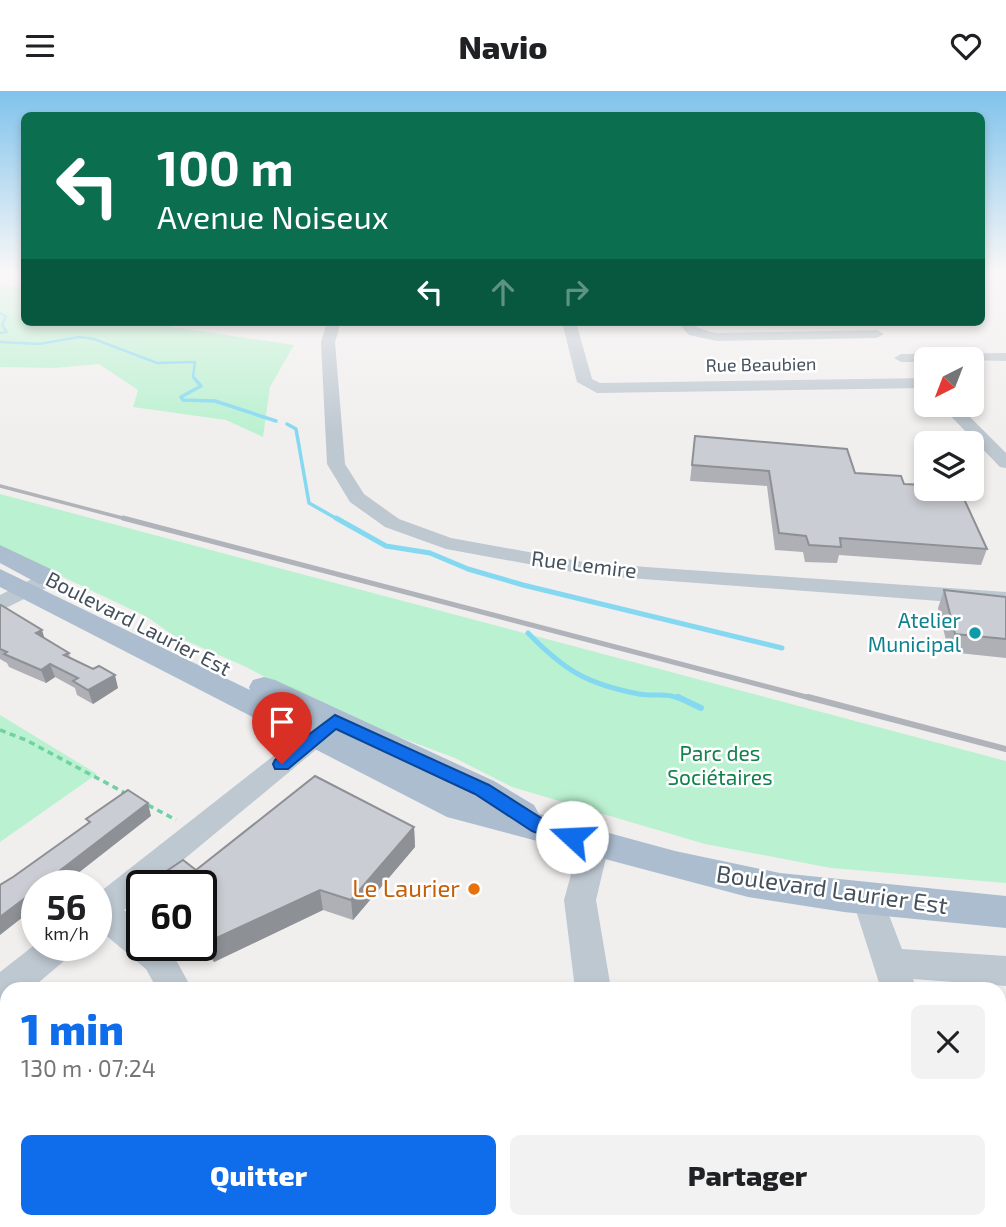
<!DOCTYPE html>
<html lang="fr">
<meta charset="utf-8">
<style>
body{margin:0;font-family:"Exo 2",sans-serif;background:#f2f2f2;color:#202124;height:100vh;display:flex;flex-direction:column;font-size:26px;white-space:nowrap}
*{box-sizing:border-box;margin:0}
p{font-size:23px;color:#757577}
.icon{flex:none;width:38px;height:38px;fill:none;stroke:currentColor;stroke-width:2;stroke-linecap:round;stroke-linejoin:round}
.map{position:relative;flex:1;overflow:hidden}
.details{position:absolute;left:0px;top:891px;width:1006px;height:247px;display:flex;flex-direction:column;background:#fff;border-radius:21px 21px 0 0;box-shadow:0 4px 10px #0003}
.details>*{flex:none}
.banner{position:absolute;left:21px;top:21px;width:964px;height:214px;border-radius:10px;box-shadow:0 4px 10px #0003;background:#0b6e4f;color:#fff;overflow:hidden}
.needle{width:46px;rotate:222deg}
.buttons{position:absolute;left:914px;top:256px;display:grid;gap:14px}
.buttons a{display:grid;place-items:center;width:70px;height:70px;border-radius:10px;background:#fff;box-shadow:0 4px 10px #0003;font-size:35px}
.speed{position:absolute;left:21px;top:779px;display:flex;gap:14px;font-size:35px;font-weight:700;text-align:center}
.speed>*{display:grid;place-content:center;width:91px;height:91px;border-radius:50%;background:#fff;box-shadow:0 4px 10px #0003;line-height:1}
.speed small{font-size:18px;font-weight:400}
.speed .limit{border:4px solid #111;border-radius:10px;background:#fff;color:#111}
.pin{position:absolute;display:grid;place-items:center;width:60px;height:60px;color:#fff;margin:-72px -30px;border-radius:50% 50% 50% 0;rotate:-45deg;box-shadow:0 0 7px #0007}
.pin .icon{rotate:45deg}
.me{position:absolute;width:77px;margin:-38px;rotate:290deg;stroke-linejoin:round;filter:drop-shadow(0 0 5px #0008)}
.turn{display:flex;align-items:center;gap:24px;height:147px;padding:0 21px;font-size:32px}
.turn .icon{width:91px;height:91px;stroke-width:2.5}
.turn b{display:block;font-size:49px;line-height:60px}
.lanes{display:flex;align-items:center;height:66px;padding:0 21px;background:#0003;justify-content:center;gap:35px;direction:ltr}
.lanes .off{opacity:.35}
.round{display:grid;place-items:center;flex:none;width:74px;height:74px;border-radius:10px;background:#f2f2f2}
.overview{display:flex;align-items:center;justify-content:space-between;height:119px;padding:0 21px}
h1{font-size:42px;font-weight:800;line-height:52px;color:#0f6cea}
.button{display:flex;gap:14px;margin-top:auto;padding:14px 21px}
.button a{flex:1;height:80px;border-radius:10px;background:#0f6cea;color:#fff;font-size:28px;font-weight:800;line-height:80px;text-align:center}
.button a+a{background:#f2f2f2;color:#202124}
header{display:flex;justify-content:space-between;align-items:center;height:91px;padding:0 21px;background:#fff;font-size:32px;font-weight:800}
.map>svg:first-child{display:block}
.green{fill:#baf1d0}
.lines{fill:none;stroke-linecap:round;stroke-linejoin:round}
.stream-far3{stroke:#84d9f1;stroke-width:2.5}
.stream-far2{stroke:#84d9f1;stroke-width:3.5}
.stream-far1{stroke:#84d9f1;stroke-width:5}
.stream{stroke:#84d9f1;stroke-width:6}
.path{stroke:#70d1a2;stroke-width:3.5;stroke-dasharray:6 4.5;stroke-linecap:butt}
.minor{fill:#bec8d1;fill-rule:evenodd}
.major{fill:#acbdcf;fill-rule:evenodd}
.rail-far2{stroke:#b0b3b9;stroke-width:3.5}
.rail-far1{stroke:#b0b3b9;stroke-width:5}
.rail{stroke:#b0b3b9;stroke-width:6}
.wall{fill:#aeb0b5}
.shaded-wall{fill:#8d9094}
.building{fill:#cacdd3;stroke:#8d9094;stroke-width:2}
.route{fill:#0f6cea;stroke:#0a4698;stroke-width:2}
.culture-dot{fill:#0f9aa8;stroke:#fff;stroke-width:2.5}
.food-dot{fill:#e8710a;stroke:#fff;stroke-width:2.5}
.labels{text-anchor:middle;stroke-width:5;stroke-linejoin:round;paint-order:stroke}
.far-street-label{font-size:18px;fill:#45515d;stroke:#fff}
.street-label{font-size:21px;fill:#45515d;stroke:#fff}
.culture-label{font-size:21px;fill:#0d838f;stroke:#fff;text-anchor:end}
.park-label{font-size:21px;fill:#11824b;stroke:#fff}
.near-food-label{font-size:24px;fill:#c56008;stroke:#fff;text-anchor:end}
.near-street-label{font-size:24px;fill:#45515d;stroke:#fff}
</style>
<header><svg class="icon" aria-label="menu" viewBox="0 0 24 24"><path d="M4 6h16M4 12h16M4 18h16"/></svg>Navio<svg class="icon" aria-label="heart" viewBox="0 0 24 24"><path d="M12 20l-8-8c-3-5 5-10 8-4 3-6 11-1 8 4z"/></svg></header>
<div class="map">
<svg width="1006" height="1136" viewBox="0 0 1006 1136">
<rect width="100%" height="100%" fill="#f1eeee"/>
<!-- green -->
<path class="green" d="M0,193L24,197V231H138L294,254L270,296L263,346L226,329L133,316L138,299L99,273L55,277L0,276Z
M0,403L1006,670V792L831,777L705,753L512,696L455,667L332,621L244,575L173,544L147,526L0,456Z
M0,624L97,683L0,751Z"/>
<g class="lines">
<!-- stream-far3 -->
<path class="stream-far3" d="M0,222L6,225L2,234L7,241L0,242
M0,251L39,253L79,246L94,248L157,272L195,271L193,286L197,290"/>
<!-- stream-far2 -->
<path class="stream-far2" d="M195,288L201,295L181,306L183,309L215,310L276,330
M287,333L296,338L309,412L339,429"/>
<!-- stream-far1 -->
<path class="stream-far1" d="M336,427L386,455L430,462L468,478L523,494L782,557
M528,542C565,580 587,593 639,603C654,606 667,601 681,608"/>
<!-- stream -->
<path class="stream" d="M678,606L701,617"/>
<!-- path -->
<path class="path" d="M0,639L26,649L127,703
M148,714L176,729"/>
<!-- minor -->
<path class="minor" d="M327,231H341L335,251L345,373L364,403L399,428L451,447L589,472L1006,501V515L589,484L446,458L385,436L350,411L327,373L321,251Z
M562,231H576L592,288L600,292L926,287V297L597,302L577,291Z
M677,231C692,231 701,240 717,242L877,239L884,243L877,247L717,250L689,244Z
M1006,262V270L926,268V271H901L894,267L901,263Z
M939,313H957L1006,362V377L1000,376Z
M48,480L59,487L56,492L0,520V504Z
M332,623L341,626L345,632L341,638L153,794H142V804L124,819L142,834V854H166L170,858L192,898H157L146,878L96,836V804L323,626Z
M594,743L605,746L609,754L596,809L611,898H575L564,809L579,754L583,746Z
M868,794L879,798L902,858L1006,865V895L913,888L917,898H881L852,807L857,798Z
M37,852L76,854L71,864L31,898H7V915L0,917V881Z
M999,1108L1006,1111V1136H981L978,1130H999Z
M185,1130H227V1136H185Z
M606,1130H648V1136H606Z"/>
<!-- major -->
<path class="major" d="M0,454L57,481L61,487L57,493H39L0,472Z
M0,478L250,599L249,596L253,589L264,586L275,589L494,690L534,714L539,723L675,760L780,782L1006,805V837L844,821L748,806L447,726L0,496Z"/>
<!-- rail-far2 -->
<path class="rail-far2" d="M0,395L130,429"/>
<!-- rail-far1 -->
<path class="rail-far1" d="M123,427L814,608"/>
<!-- rail -->
<path class="rail" d="M808,606L1006,658"/>
</g>
<!-- wall -->
<path class="wall" d="M695,345L904,393L987,458L981,474L839,464L837,472L805,471L803,461L775,459L767,395L690,390Z
M944,499L1006,506V567L949,561L938,517Z
M0,515L45,548L69,562L70,567L118,597L93,613L77,604L75,597L55,586L46,592L9,576L7,572L0,568Z
M414,736L415,756L353,829L323,819L214,871L198,854H201V794H153L152,790L196,779Z"/>
<!-- shaded-wall -->
<path class="shaded-wall" d="M42,539L46,552L36,542Z
M50,573L55,586L46,592L41,579Z
M115,584L118,597L93,613L88,599Z
M148,712L151,725L63,794H41Z
M414,736L415,756L353,829L351,809Z
M37,798V815L0,844V826Z
M320,799L323,819L214,871L208,851Z"/>
<!-- building -->
<path class="building" d="M695,345L847,358L855,382L901,385L904,393L926,394V397H959L987,458L840,447L841,456L809,454L806,445L779,442L769,380L692,374Z
M944,499L1006,506V548L955,543Z
M1,514L42,539L36,542L69,562L64,564L93,578L99,575L115,584L88,599L73,590L78,587L50,573L41,579L4,563L7,561L0,558V515Z
M315,685L414,736L351,809L320,799L208,851L201,844V794H156L152,790L183,769L196,779Z
M128,699L148,712L41,794H37V798L0,826V794L13,786L90,731L86,728Z"/>
<!-- sky -->
<linearGradient id="sky" x2="0" y2="1"><stop stop-color="#80c3ec"/><stop offset="0.53" stop-color="#f9f7f7"/><stop offset="1" stop-color="#f9f7f7" stop-opacity="0"/></linearGradient>
<rect width="1006" height="341" fill="url(#sky)"/>
<!-- route -->
<path class="route" d="M335,624L489,694L546,730L579,741L581,746L572,754L532,740L475,703L336,638L288,678H275L273,673L275,669Z"/>
<!-- markers -->
<circle class="culture-dot" cx="975" cy="542" r="7"/>
<circle class="food-dot" cx="474" cy="798" r="7"/>
<g class="labels">
<!-- far-street labels -->
<g class="far-street-label">
<text transform="translate(761 274) rotate(-1)" y="6">Rue Beaubien</text>
</g>
<!-- street labels -->
<g class="street-label">
<text transform="translate(584 474) rotate(7)" y="7">Rue Lemire</text>
<text transform="translate(138 533) rotate(27)" y="7">Boulevard Laurier Est</text>
</g>
<!-- culture labels -->
<g class="culture-label">
<text x="961" y="537">Atelier<tspan x="961" dy="24">Municipal</tspan></text>
</g>
<!-- park labels -->
<g class="park-label">
<text x="720" y="670">Parc des<tspan x="720" dy="24">Sociétaires</tspan></text>
</g>
<!-- near-food labels -->
<g class="near-food-label">
<text x="460" y="806">Le Laurier</text>
</g>
<!-- near-street labels -->
<g class="near-street-label">
<text transform="translate(832 799) rotate(8)" y="8">Boulevard Laurier Est</text>
</g>
</g>
</svg>
<div class="buttons">
<a><svg class="needle" viewBox="-14 -14 28 28"><path d="M0-13l5 13h-10z" fill="#e53935"/><path d="M0 13l5-13h-10z" fill="#757577"/></svg></a>
<a><svg class="icon" aria-label="layers" viewBox="0 0 24 24"><path d="M12 4l9 5-9 5-9-5zM3 14l9 5 9-5"/></svg></a>
</div>
<div class="speed"><div>56<small>km/h</small></div><div class="limit">60</div></div>
<div class="pin" style="left:282px;top:673px;background:#d93025"><svg class="icon" aria-label="arrive" viewBox="0 0 24 24"><path d="M6 21V4h12l-3 4 3 4H6"/></svg></div>
<svg class="me" style="left:572px;top:746px" viewBox="-20 -20 40 40"><circle r="19" fill="#fff"/><path d="M0-13L10 11 0 6-10 11z" fill="#0f6cea"/></svg>
<div class="banner">
<div class="turn"><svg class="icon" aria-label="left" viewBox="0 0 24 24"><path d="M17 20v-9H6M10 6l-5 5 5 5"/></svg><div><b>100 m</b>Avenue Noiseux</div></div>
<div class="lanes"><svg class="icon" aria-label="left" viewBox="0 0 24 24"><path d="M17 20v-9H6M10 6l-5 5 5 5"/></svg><svg class="icon off" aria-label="ahead" viewBox="0 0 24 24"><path d="M12 20V5M6 11l6-6 6 6"/></svg><svg class="icon off" aria-label="right" viewBox="0 0 24 24"><path d="M7 20v-9h11M14 6l5 5-5 5"/></svg></div>
</div>
<section class="details">
<div class="overview"><div><h1>1 min</h1><p>130 m · 07:24</p></div><a class="round"><svg class="icon" aria-label="close" viewBox="0 0 24 24"><path d="M6 6l12 12M18 6L6 18"/></svg></a></div>
<div class="button"><a>Quitter</a><a>Partager</a></div>
</section>
</div>
